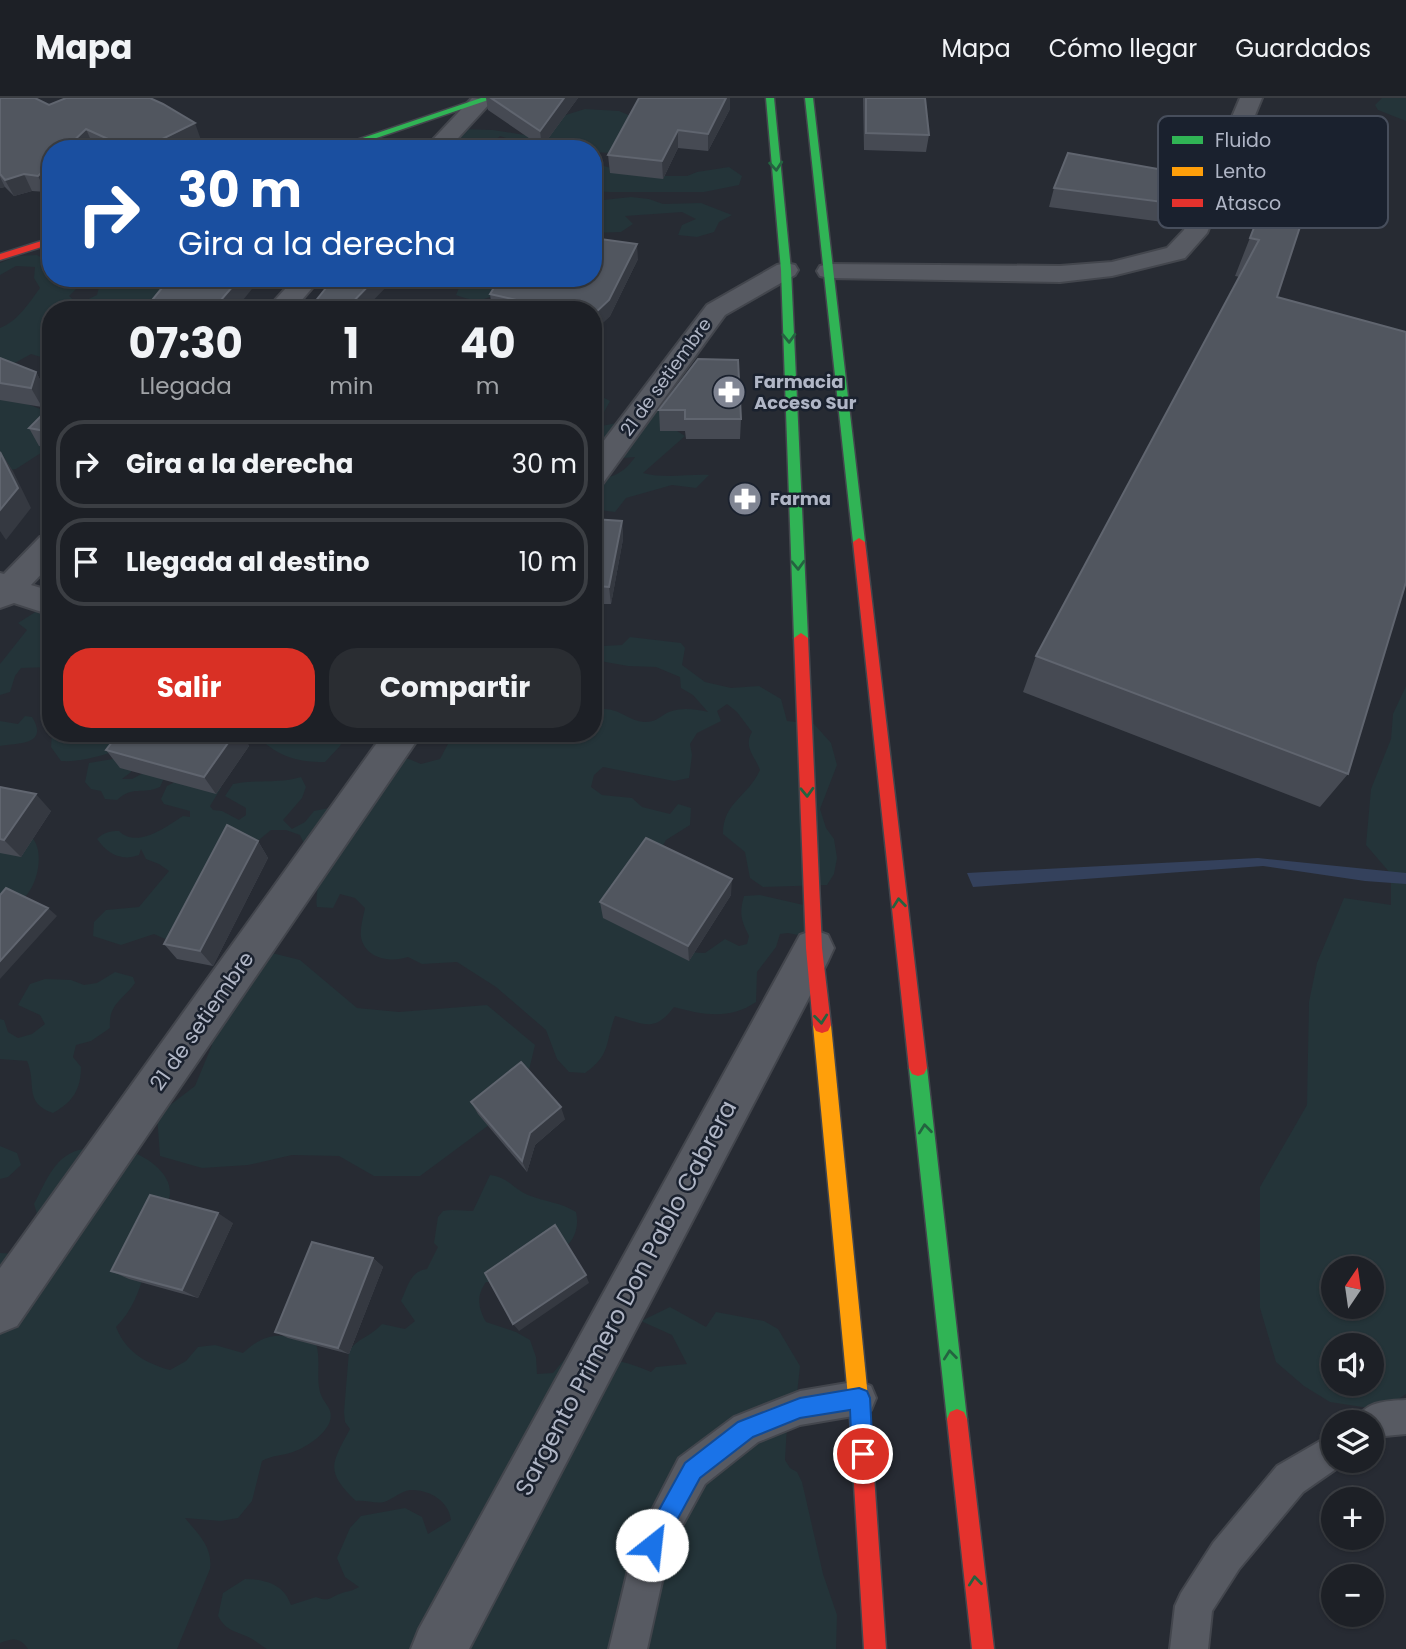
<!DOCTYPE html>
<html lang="es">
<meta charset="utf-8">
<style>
body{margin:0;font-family:Poppins,sans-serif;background:#2a2d32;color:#f1f3f6;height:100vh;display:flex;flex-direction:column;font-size:26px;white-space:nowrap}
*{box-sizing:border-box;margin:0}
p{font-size:23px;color:#a0a3a7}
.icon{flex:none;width:38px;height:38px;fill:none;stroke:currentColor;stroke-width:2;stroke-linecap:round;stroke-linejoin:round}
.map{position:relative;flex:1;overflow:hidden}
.side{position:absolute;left:42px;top:203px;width:560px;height:441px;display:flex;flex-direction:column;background:#1d2026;border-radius:28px;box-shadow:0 2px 5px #0004,0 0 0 2px #3b3e43}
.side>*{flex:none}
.banner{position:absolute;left:42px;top:42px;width:560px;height:147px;border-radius:28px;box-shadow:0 2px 5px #0004,0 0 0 2px #3b3e43;background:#1a4fa0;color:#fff;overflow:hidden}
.needle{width:46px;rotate:13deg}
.buttons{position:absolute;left:1321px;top:1158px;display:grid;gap:14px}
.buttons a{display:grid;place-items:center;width:63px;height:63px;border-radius:50%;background:#1d2026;box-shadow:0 2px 5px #0004,0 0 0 2px #3b3e43;font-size:35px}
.pin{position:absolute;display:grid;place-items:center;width:60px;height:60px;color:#fff;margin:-30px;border:4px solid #fff;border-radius:50%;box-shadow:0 2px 7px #0007}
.me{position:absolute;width:77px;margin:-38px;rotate:29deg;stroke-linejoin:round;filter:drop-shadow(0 0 5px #0008)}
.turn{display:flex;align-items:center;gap:24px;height:147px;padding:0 21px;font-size:32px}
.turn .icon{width:91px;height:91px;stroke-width:2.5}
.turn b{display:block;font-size:49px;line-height:60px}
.eta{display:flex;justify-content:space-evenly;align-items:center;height:119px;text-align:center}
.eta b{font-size:42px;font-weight:700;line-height:49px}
.button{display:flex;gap:14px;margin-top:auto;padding:14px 21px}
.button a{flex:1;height:80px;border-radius:28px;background:#d93025;color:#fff;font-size:28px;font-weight:700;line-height:80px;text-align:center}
.button a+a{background:#2a2d32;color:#f1f3f6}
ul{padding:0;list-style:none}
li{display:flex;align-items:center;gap:21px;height:88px;margin:0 14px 10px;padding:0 7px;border:4px solid #3b3e43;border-radius:28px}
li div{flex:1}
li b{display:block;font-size:26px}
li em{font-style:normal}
header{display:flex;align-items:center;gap:42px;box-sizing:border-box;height:98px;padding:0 35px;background:#1d2026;border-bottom:2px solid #3b3e43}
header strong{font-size:33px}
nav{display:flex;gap:38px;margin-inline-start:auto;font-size:24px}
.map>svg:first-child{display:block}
.green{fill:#243439;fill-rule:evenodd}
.water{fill:#34415c}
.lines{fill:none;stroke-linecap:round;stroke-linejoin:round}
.lane-casing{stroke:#43464d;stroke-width:4}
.street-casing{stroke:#43464d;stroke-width:4}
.fast-casing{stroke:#43464d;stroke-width:3}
.slow-casing{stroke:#43464d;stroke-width:3}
.jam-casing{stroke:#43464d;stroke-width:3}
.lane{fill:#575a62;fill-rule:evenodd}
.street{fill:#575a62;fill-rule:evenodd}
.fast{fill:#30b455;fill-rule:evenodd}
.slow{fill:#ff9f0a;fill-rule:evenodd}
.jam{fill:#e5322d;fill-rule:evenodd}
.wall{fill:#464a53}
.shaded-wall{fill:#353941}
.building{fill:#51565f;stroke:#60656f;stroke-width:2}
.oneway{stroke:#246340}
.route{fill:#1a73e8;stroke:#114b97;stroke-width:2}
.labels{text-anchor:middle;stroke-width:5;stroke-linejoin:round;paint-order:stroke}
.far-street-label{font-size:18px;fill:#b0b6c6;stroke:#1a212e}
.far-poi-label{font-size:18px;font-weight:bold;fill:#b0b6c6;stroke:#1a212e;text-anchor:start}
.street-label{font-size:21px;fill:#b0b6c6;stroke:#1a212e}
.near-street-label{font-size:24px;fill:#b0b6c6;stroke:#1a212e}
.key{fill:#1a212e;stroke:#474e5c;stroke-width:2}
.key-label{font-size:19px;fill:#b0b6c6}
</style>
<header>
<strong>Mapa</strong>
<nav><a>Mapa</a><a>Cómo llegar</a><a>Guardados</a></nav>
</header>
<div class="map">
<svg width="1406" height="1551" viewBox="0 0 1406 1551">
<rect width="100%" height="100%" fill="#272b33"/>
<!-- green -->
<path class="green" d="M1382,0H1406V23L1378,12L1375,7Z
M585,11L619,13L631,18L611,55L593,54V51L538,50L500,38C488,50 476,50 459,48L455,39L459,31L493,32L525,37L556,20Z
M593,65L622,73L660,78H687L697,74L729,69L742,78L739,87L704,94H609L593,93Z
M631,99L649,101L663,106L701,105L732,117L719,124L714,134L697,139L678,137L682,127L696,121L682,114L625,118L633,126L621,134L593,135V116L603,111L594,103Z
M37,157L51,166V180H66L80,187L69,198L78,206L97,197L100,185L106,180H215L156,212H51V262L31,256L13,266H0V230C19,222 28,206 40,190L34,180L35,169L16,168L0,177V165L17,158Z
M463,180H520C496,196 485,209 456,197Z
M593,294L610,303L596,329L617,325L659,312L680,315L669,328L685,338L643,375C666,381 686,376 709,377L696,390L672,387L626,400L615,414L593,411V381C612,381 624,375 635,359L611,361L599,349L593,351Z
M0,295L40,311V315L51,321V345L47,351L16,371L0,373Z
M37,513L51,517V569L21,570L15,578L10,594L0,597V566L27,532L18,525Z
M630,539L681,545L685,550L682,567L705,584L731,590L759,588L781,601L787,623L814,626L831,645L837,667L820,711L826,730L834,741L837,760L834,776L827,787L763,789L750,780L745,754L723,736C723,704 748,699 760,672C755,658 743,649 752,634L737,614L727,606L717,613L721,623L697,635L690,646L692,657L689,680L674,683L603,669L594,677L591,689L602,697L632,700L642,709L670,716L678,706L691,710L690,727L666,742L660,753L682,854L705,855L725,841L739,848L747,846L749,838C741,822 739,816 744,798L760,797L808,808L813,840L788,835L780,836L776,849L757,874L756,904C730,922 703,917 674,909C654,936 643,925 615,918C605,945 611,957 585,975L569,974L557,961L546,932L496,889L457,864L422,866L408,859C391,865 365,861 361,839C360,831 363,819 365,810L355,800L340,796L333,810L317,809C315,799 319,790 318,780C315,766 306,750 300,737L286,732H271L260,741L181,848L154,836L121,847L93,838L94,824L106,812L139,809L169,773L159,766L146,761L141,751L139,757C121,764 107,755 97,741C104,734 110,733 119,733C137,751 166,729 183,718L190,719V713L164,706L161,701L167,688L175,684L220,685L221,690L210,708L213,712L222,713L239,722L246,717V710L225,698L233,686C256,681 279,686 301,679L306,689L302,700L283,722L292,731L305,724L314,713L344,707L395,661H409L421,666L440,661L449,644C476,637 502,643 529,639V635H593V613C616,605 626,623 645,624C657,624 660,618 669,614C681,609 696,611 708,614L693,597L681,590L680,579L656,569L628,568L600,563L593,567V554L601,553L603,548L622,547Z
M1406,588V1296L1382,1312L1330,1304L1304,1288L1276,1264L1260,1210V1089L1307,1007L1309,904L1317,865L1344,800L1391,807V776L1366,747L1371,691L1391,641L1393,616ZM1334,1171H1372V1209H1334ZM1334,1248H1372V1286H1334Z
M25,618L32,619C50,648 16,645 0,648V623L18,626Z
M52,635L108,636L114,646L109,655C93,660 77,664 61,663L51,649Z
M253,635H347L340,648L325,664C292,664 277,657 253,635Z
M113,661L134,665L131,674L122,681H132L155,669L164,680L160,689C142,697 133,687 117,702L105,701L101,693L91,691L85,684L89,665Z
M0,738L33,741C45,755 37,792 21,802C15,806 7,808 0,811Z
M264,853L300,862L357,910L399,914L487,907L535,947L525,989L497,1021L420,1078H374L339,1058L292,1057L248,1067L202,1070L160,1058L157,1017L195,988L212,947L208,911Z
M115,874L133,879L135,885C123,902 108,906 110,930L91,943L76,947L73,959L81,969C81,991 73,1004 53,1015C23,1005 37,985 27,963L0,961V921L4,922L8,934L18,940L32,936L45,926L40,917L18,907L30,886L45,881L71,882L84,887L97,885Z
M0,1048L17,1055L21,1067L8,1079L0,1081Z
M84,1051C98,1051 122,1049 135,1055C153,1063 175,1080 169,1101C144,1142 151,1194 116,1229C126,1254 145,1265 170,1272L186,1263L198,1249L215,1247L243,1255C269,1231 285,1236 316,1246C321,1261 316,1279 320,1294C322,1302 328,1307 330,1313C336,1331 306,1350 293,1354C282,1358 272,1357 262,1363L252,1403L238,1420L221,1423L185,1420C198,1436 213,1449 210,1471L177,1551H28C20,1539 13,1540 0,1545V1155L17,1156L38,1119L34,1106C46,1084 55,1055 84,1051Z
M490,1077C510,1080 513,1091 528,1097C545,1104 560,1104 576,1114C579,1126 576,1141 565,1149L493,1184H486C476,1198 478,1210 486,1224L516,1234L530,1242L536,1259L537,1276L553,1275L564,1262C595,1257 623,1261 651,1274L656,1269L687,1266L672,1237L641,1223L670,1209L706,1229L716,1214L764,1223L778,1231L800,1268L797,1296L788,1311L785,1362L790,1370L797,1374L802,1384L823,1476L837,1517L836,1551H267C260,1547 254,1541 246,1538C232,1532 226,1532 218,1518L223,1495L245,1481C265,1481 284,1486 291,1507L316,1499C330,1505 331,1498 342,1495C349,1493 352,1493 359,1489L345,1479L337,1460L350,1430L361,1418L405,1410L422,1419L428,1436L451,1422C449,1403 429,1391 410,1392C401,1393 393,1401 384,1404C375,1406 366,1402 356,1403C324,1373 332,1365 350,1331L345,1324L344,1314L349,1253C356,1241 372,1238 382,1226L405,1231L415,1223L401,1203C408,1189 410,1173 427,1171L438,1149L434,1145L438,1119L443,1113C452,1111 463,1113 473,1113Z"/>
<!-- water -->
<path class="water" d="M1258,760L1406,775V786L1365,783L1263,768L973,789L967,775Z"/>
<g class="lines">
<defs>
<path id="lane" d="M859,1283L871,1288L876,1300L871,1312L859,1317L800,1327L758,1344L705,1386L669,1452L647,1551H609L634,1447L679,1360L734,1319L800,1293Z
M1406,1302V1336L1385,1338L1372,1343V1325H1355C1364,1303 1385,1303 1406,1302Z
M1334,1335V1363L1346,1364L1303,1394L1239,1471L1212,1513L1208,1551H1170L1175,1508L1181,1495L1213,1445L1277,1368Z"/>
<path id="street" d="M472,0L493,2L448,51H424Z
M1240,0H1262L1207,135L1185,160L1112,178L1060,184L829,180L820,178L817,173L820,168L829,166L1060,168L1112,164L1167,150L1184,132Z
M786,165L795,167L798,172L795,177L725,217L603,385L593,388V357L707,207L777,167Z
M295,180H321L293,212H266Z
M51,436V466L31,487L51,493V517L14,505L0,510V475L4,476L40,439Z
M384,635H422L17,1228L0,1235V1170Z
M814,832L828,837L834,850L828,863L469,1551H411L419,1531L800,837Z"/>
<path id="fast" d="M481,0H494L344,51H330Z
M766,0H774L791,172L808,540L801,545L794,540L781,172Z
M805,0H813L865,444L859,448L853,444Z
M918,962L924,964L927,970L967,1321L964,1328L957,1331L950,1328L947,1321L909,970L912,964Z"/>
<path id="slow" d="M822,919L828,921L831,927L870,1320L867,1327L860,1330L853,1327L850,1320L813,927L816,921Z"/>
<path id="jam" d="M51,140V146L0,162V156Z
M859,440L865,444L927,970L924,976L918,978L912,976L909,970L853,444Z
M801,535L808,540L822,850L831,927L828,933L822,935L816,933L813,927L806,850L794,540Z
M860,1310L867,1313L870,1320L886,1551H864L850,1320L853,1313Z
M957,1311L964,1314L967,1321L994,1551H972L947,1321L950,1314Z"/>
</defs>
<!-- lane casing -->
<use href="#lane" class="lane-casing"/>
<!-- street casing -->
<use href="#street" class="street-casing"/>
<!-- fast casing -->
<use href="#fast" class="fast-casing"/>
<!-- slow casing -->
<use href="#slow" class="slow-casing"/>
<!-- jam casing -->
<use href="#jam" class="jam-casing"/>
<!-- lane -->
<use href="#lane" class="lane"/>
<!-- street -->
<use href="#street" class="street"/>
<!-- fast -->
<use href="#fast" class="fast"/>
<!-- slow -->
<use href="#slow" class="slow"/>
<!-- jam -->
<use href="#jam" class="jam"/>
</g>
<!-- wall -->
<path class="wall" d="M0,0L49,7L201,42L182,51H101L93,47L89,51H51L46,94L32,93L14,98L5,89L0,90Z
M486,0H578L542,49L488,12Z
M863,0H925L929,37L926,54L864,52Z
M730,11L708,53L678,50L663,81L610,75L608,57Z
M1054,90L1170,105L1163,124L1049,109Z
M1264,104L1348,676L1320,709L1023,594L1036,558L1240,179L1235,178Z
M638,161L610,218L593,234V212H492L490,196Z
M0,260L36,274L46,293L42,309L0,302Z
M698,261L741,321L740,341H686L685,333H660L659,312Z
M51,308V350L39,348L29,330Z
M593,421L622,423L623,441L611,506H600L593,539Z
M119,635H242L249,648L216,696L120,670L106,652Z
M0,689L51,713L21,759L0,755Z
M258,743L268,760L213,868L177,861L164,846Z
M731,797L689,863L603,820L600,804Z
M471,1004L565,1021L535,1047L527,1074L478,1016Z
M233,1125L198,1200L129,1181L111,1173Z
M373,1160L383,1169L349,1256L288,1240L275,1234Z"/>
<!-- shaded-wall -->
<path class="shaded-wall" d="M564,0H578L542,49L540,33Z
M726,0H730V11L708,53V36Z
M195,25L201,42L182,51H142Z
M86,31L93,47L89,51H65Z
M678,32V50L663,81L662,63Z
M51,65V89L46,94L38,78Z
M24,76L32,93L14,98L5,82Z
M0,79L5,89L0,90Z
M637,146L638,161L610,218L593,234V217Z
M240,180L260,181L235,212H215L214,210Z
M376,180H395L364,212H345Z
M36,274L46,293L42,309L31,290Z
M0,353L13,373L31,410L6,442L0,433Z
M622,423L623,441L611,506L609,489Z
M598,488L600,506L593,539V511Z
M235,635H242L249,648L216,696L204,679Z
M36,696L51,713L21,759L4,742Z
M258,743L268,760L213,868L200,853Z
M732,781L731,797L689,863L688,848Z
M48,810L57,818L0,881V863Z
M561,1009L565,1021L535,1047L527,1074L522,1063L530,1035Z
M218,1115L233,1125L198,1200L182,1192Z
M373,1160L383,1169L349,1256L338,1250Z
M586,1177L589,1185L519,1233L513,1226Z"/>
<!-- building -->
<path class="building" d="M0,0H35L49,7L66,0H150L163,6L195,25L142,51H130L86,31L65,51H51V65L38,78L24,76L5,82L0,76Z
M491,0H564L540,33Z
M639,0H726L708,36L678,32L662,63L608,57Z
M866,0H925L929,37L866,35Z
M1068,55L1175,74L1170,105L1054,90Z
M1297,72L1316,80L1277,199L1406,234V484L1348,676L1036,558L1259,142L1250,140L1264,104L1278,107Z
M593,140L637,146L609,202L593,217V212H533L534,206L490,196L500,180H593Z
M170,180H240L214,210L230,212H144Z
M334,180H376L345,212H313L310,210Z
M0,260L36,274L31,290L0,285Z
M698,261L738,262L741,321H685V312H659Z
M51,308V334L29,330Z
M0,354L18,390L0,412Z
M593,421L622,423L609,489L598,488L593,511Z
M119,635H235L204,679L106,652Z
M0,689L36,696L4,742L0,741Z
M227,727L258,743L200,853L164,846Z
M646,740L732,781L688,848L600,804Z
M6,790L48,810L0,863V797Z
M521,964L561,1009L530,1035L522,1063L471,1004Z
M150,1097L218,1115L182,1192L111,1173Z
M555,1127L586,1177L513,1226L485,1175Z
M312,1144L373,1160L338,1250L275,1234Z"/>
<!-- one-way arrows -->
<defs><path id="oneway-chevron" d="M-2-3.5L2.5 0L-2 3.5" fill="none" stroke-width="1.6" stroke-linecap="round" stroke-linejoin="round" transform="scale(1.75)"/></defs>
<g class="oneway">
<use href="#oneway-chevron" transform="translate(776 68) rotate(85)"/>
<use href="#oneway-chevron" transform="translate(789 240) rotate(88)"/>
<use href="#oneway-chevron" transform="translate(798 467) rotate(88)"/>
<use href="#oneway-chevron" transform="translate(807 694) rotate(88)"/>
<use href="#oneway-chevron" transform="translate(899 805) rotate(-96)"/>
<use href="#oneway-chevron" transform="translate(821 921) rotate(84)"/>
<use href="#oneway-chevron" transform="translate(925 1031) rotate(-96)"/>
<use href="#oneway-chevron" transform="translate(950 1257) rotate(-96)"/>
<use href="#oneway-chevron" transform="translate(975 1483) rotate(-96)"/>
</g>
<!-- route -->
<path class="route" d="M859,1290L867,1293L870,1300L873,1356L870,1363L863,1366L855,1363L852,1356L850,1312L800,1320L753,1339L700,1380L659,1455L652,1458L644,1455L640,1447L644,1439L685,1365L738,1324L800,1300Z"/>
<!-- icons -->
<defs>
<symbol id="pharmacy-disc" viewBox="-11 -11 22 22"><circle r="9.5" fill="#808593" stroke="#1a212e"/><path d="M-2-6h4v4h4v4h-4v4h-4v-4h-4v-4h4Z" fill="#fff"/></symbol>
</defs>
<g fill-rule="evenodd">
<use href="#pharmacy-disc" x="710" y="275" width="38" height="38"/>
<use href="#pharmacy-disc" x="726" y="382" width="38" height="38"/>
</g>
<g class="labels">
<!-- far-street labels -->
<g class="far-street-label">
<text transform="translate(666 279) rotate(-54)" y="6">21 de setiembre</text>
</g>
<!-- far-poi labels -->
<g class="far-poi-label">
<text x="754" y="290">Farmacia<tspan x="754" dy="21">Acceso Sur</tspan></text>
<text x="770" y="407">Farma</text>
</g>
<!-- street labels -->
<g class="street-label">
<text transform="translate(202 923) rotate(-55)" y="7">21 de setiembre</text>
</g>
<!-- near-street labels -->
<g class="near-street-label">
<text transform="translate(626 1200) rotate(-62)" y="8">Sargento Primero Don Pablo Cabrera</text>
</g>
</g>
<!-- legend -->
<rect x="1158" y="18" width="230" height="112" rx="10" class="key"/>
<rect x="1172" y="38" width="31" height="8" fill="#30b455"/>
<rect x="1172" y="69" width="31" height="9" fill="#ff9f0a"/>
<rect x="1172" y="101" width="31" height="8" fill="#e5322d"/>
<g class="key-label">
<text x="1215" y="49">Fluido</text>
<text x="1215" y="80">Lento</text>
<text x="1215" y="112">Atasco</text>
</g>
</svg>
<div class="buttons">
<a><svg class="needle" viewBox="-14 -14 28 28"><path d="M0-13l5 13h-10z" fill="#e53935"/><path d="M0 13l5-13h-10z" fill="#a0a3a7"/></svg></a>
<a><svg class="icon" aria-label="sound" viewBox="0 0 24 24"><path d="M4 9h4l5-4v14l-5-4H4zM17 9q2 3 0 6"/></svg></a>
<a><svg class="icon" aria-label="layers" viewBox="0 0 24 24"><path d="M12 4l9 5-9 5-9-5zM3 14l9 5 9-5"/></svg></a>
<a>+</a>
<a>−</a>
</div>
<div class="pin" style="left:863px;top:1356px;background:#d93025"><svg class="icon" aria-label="arrive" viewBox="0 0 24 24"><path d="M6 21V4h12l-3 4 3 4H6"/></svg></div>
<svg class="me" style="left:652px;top:1447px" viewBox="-20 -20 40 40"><circle r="19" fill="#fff"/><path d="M0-13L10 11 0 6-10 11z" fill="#1a73e8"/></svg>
<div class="banner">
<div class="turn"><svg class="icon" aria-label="right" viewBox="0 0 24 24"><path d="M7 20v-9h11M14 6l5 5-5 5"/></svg><div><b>30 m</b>Gira a la derecha</div></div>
</div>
<section class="side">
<div class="eta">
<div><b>07:30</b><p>Llegada</p></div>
<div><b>1</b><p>min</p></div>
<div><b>40</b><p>m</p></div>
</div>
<ul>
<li><svg class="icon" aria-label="right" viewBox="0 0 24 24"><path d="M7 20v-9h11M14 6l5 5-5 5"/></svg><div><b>Gira a la derecha</b></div><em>30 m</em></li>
<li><svg class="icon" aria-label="arrive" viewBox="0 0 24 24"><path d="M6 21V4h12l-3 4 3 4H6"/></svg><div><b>Llegada al destino</b></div><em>10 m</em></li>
</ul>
<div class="button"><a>Salir</a><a>Compartir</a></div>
</section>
</div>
